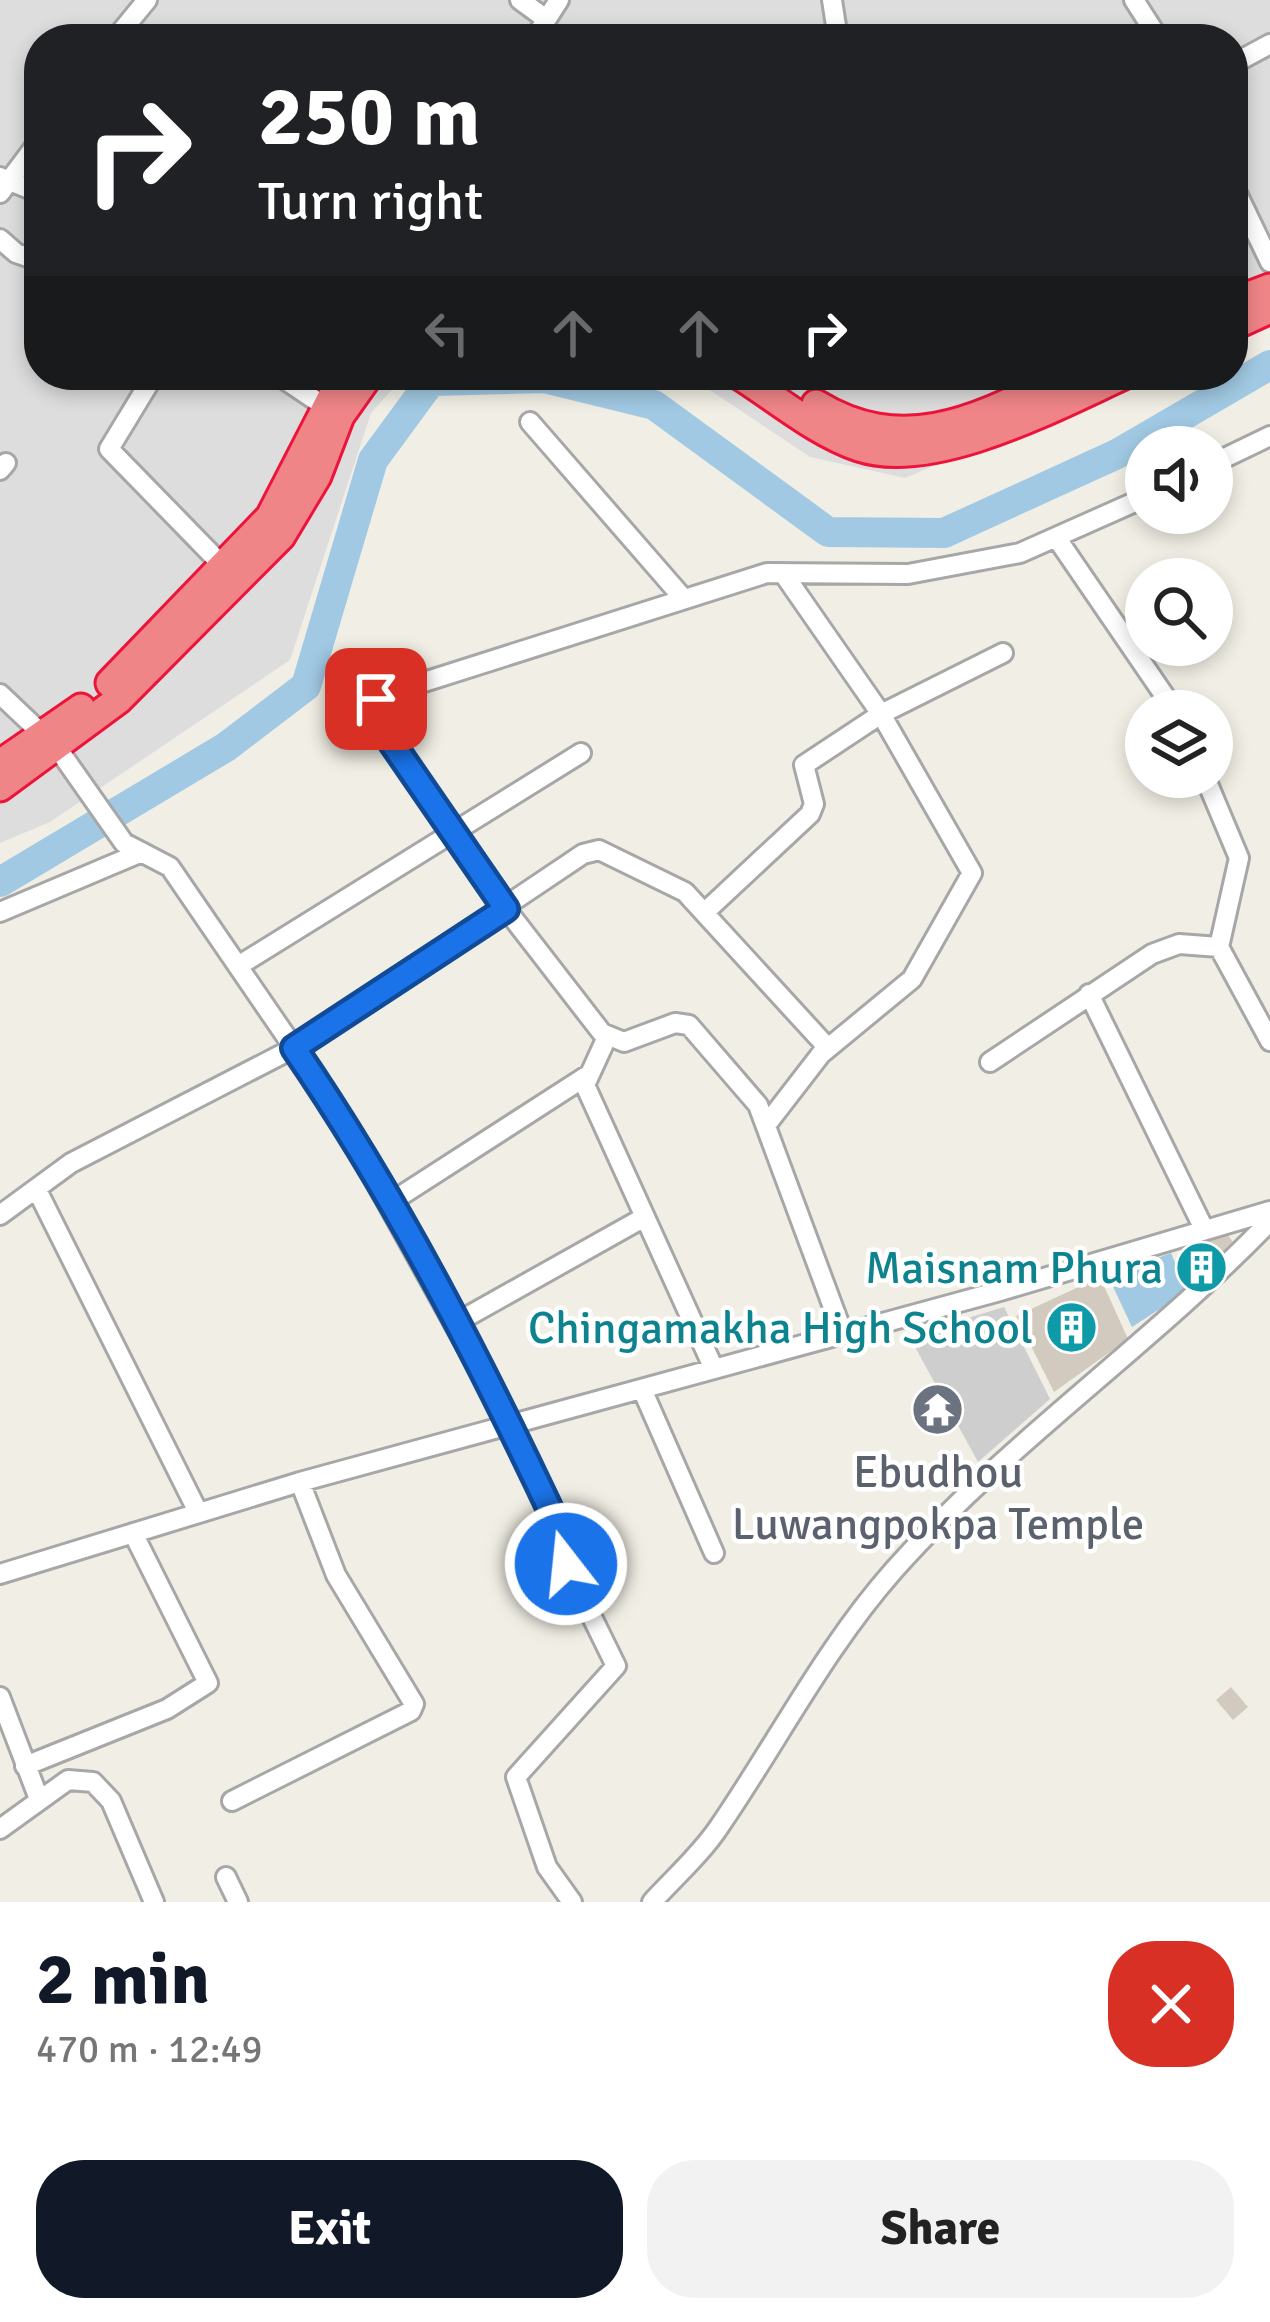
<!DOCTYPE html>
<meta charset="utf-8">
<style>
body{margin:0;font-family:Signika,sans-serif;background:#f2f2f2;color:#222;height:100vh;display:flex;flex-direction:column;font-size:45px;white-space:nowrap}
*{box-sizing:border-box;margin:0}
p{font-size:39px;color:#767676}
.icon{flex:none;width:66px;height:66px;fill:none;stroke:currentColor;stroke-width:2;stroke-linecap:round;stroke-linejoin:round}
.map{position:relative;height:1902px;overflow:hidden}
.details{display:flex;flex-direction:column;background:#fff;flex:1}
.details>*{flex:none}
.hud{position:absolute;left:24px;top:24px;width:1224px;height:366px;border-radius:48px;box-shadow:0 6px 18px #0003;background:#202124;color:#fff;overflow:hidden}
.fabs{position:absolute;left:1125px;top:426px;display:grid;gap:24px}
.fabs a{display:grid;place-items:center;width:108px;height:108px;border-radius:50%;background:#fff;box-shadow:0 6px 18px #0003;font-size:60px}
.pin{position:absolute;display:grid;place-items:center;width:102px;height:102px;color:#fff;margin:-51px;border-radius:24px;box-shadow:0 6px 18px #0006}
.me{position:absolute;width:132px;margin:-66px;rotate:344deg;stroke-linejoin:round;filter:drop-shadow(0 0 9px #0008)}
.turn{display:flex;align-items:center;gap:42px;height:252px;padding:0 36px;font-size:54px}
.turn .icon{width:156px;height:156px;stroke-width:2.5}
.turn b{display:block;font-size:84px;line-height:102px}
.lanes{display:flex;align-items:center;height:114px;padding:0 36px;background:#0003;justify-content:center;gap:60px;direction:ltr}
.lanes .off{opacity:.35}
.round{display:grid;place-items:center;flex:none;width:126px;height:126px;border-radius:48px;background:#f2f2f2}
.head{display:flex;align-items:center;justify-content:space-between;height:204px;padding:0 36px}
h1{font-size:72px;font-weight:700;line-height:90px;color:#111827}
.cta{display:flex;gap:24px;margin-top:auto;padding:24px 36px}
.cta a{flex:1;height:138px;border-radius:48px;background:#111827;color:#fff;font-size:48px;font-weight:700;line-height:138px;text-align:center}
.cta a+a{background:#f2f2f2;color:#222}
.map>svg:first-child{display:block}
.residential{fill:#dedddd}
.religious{fill:#cecece}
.water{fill:#a1c9e3}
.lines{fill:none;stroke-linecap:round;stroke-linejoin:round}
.river{stroke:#a1c9e3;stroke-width:30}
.building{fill:#d2cabe}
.minor-casing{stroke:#a7a7a7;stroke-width:24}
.highway-casing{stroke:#ed143b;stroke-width:33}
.minor{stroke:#fff;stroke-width:18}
.highway{stroke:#f08588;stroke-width:27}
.route-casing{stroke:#114b97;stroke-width:30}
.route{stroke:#1a73e8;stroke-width:21}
.labels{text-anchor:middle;stroke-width:9;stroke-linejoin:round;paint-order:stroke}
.culture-label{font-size:45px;fill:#0d838f;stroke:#fff;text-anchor:end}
.worship-label{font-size:45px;fill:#5b616d;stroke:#fff}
</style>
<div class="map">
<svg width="1270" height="1902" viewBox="0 0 1270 1902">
<rect width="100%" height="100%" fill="#f1efe5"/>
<!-- residential -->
<path class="residential" d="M0,0H1270V325L1233,340V39H39V375H405L371,413L290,660L50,822L0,843Z
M687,375H1150L905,478L810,457Z"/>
<!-- religious -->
<path class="religious" d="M1004,1307L1050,1399L978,1462L909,1336Z"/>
<!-- water -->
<path class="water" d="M1171,1253L1187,1291L1132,1327L1108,1276Z"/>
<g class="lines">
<!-- river -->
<path class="river" d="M0,882L226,747L306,686L373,460L431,381L544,378L654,405L828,532L944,533L1117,454L1270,365"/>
</g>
<!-- building -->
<path class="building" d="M1226,1233L1237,1247L1195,1286L1181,1247Z
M1100,1277L1128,1339L1054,1392L1016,1316Z
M1231,1687L1248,1707L1233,1720L1216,1700Z"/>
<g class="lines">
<defs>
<path id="minor" d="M520,0L546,19
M832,0L838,39
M1134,0L1159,39
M115,39L147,0
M534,39L559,0
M1233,64L1270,44
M0,177L39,193
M1233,185L1270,262
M0,193L39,141
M0,239L16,253L39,261
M154,375L109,449L225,568
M278,375L336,414
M530,422L683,598
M1212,464L1270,436
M0,470L6,463
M1058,540L1175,711
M0,694L58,749L124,843L170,867L333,1105L510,1425L570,1552L566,1564L616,1666L516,1777L547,1867L572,1902
M1205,777L1239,858L1219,947L1270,1041
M0,912L142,852
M705,912L810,814L814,804L804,765L881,714L1003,653
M238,966L581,753
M1089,994L1204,1229
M607,1037L585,1085L714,1369
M990,1062L1152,954L1179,944L1219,947
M767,1124L821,1054L912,979L972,873L881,714L783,573
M37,1190L198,1512
M388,1204L585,1077
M0,1215L71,1163L294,1048L583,854L599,850L685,892L828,1048
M454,1324L643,1218
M843,1334L758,1105L689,1025L675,1023L624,1042L602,1033L506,909L374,717L372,704L380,696L767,573L908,574L1020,553L1146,497
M642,1389L714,1553
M0,1574L300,1482L1000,1291L1270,1211
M0,1697L39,1799
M25,1766L167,1709L208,1683L133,1533
M232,1801L411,1711L414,1704L336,1575L300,1482
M0,1829L68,1780L93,1782L111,1801L154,1902
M226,1877L238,1902
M652,1902C674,1878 701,1854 719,1827C778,1741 825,1648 894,1570C1009,1441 1151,1345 1270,1221"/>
<path id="highway" d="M1233,302L1270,288
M1233,326L1270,309
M739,375C777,399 817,433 859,447C933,472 1056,406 1124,375
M816,404C906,459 980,417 1067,375
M110,683L270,517L336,389
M0,764L81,708
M0,787L118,700L281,536L317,476L340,416L369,375"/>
</defs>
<!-- minor casing -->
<use href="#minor" class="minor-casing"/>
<!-- highway casing -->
<use href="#highway" class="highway-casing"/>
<!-- minor -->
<use href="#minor" class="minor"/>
<!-- highway -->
<use href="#highway" class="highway"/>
</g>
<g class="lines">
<defs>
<path id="route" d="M376,699L374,717L506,909L294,1048C401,1204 490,1380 570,1552L566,1564"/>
</defs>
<!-- route casing -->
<use href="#route" class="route-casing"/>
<!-- route -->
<use href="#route" class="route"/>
</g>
<!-- icons -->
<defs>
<symbol id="building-disc" viewBox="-11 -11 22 22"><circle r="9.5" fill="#0f9aa8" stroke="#fff"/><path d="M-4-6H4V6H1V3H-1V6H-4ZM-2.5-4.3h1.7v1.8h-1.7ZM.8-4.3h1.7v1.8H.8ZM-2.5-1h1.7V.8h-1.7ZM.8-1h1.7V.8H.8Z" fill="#fff"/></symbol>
<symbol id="temple-disc" viewBox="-11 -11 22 22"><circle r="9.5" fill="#6b7280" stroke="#fff"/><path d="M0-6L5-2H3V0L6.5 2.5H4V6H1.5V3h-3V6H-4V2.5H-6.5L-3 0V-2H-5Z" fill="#fff"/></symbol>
</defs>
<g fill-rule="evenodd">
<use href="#building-disc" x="1172" y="1238" width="59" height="59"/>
<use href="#building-disc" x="1042" y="1298" width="59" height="59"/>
<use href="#temple-disc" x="908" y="1380" width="59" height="59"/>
</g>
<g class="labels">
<!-- culture labels -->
<g class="culture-label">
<text x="1163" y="1283">Maisnam Phura</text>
<text x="1033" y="1343">Chingamakha High School</text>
</g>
<!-- worship labels -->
<g class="worship-label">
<text x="938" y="1487">Ebudhou<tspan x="938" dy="52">Luwangpokpa Temple</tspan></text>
</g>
</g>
</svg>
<div class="fabs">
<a><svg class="icon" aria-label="sound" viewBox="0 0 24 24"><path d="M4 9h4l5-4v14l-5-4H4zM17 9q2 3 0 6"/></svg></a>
<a><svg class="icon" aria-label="search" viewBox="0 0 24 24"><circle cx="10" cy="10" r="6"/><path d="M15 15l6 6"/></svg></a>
<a><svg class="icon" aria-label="layers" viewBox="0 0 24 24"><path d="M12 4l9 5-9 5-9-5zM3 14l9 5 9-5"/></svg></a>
</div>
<div class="pin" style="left:376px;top:699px;background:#d93025"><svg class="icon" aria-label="arrive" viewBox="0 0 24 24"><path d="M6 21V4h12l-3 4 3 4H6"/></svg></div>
<svg class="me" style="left:566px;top:1564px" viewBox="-20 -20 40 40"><circle r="17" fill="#1a73e8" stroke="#fff" stroke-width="3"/><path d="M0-11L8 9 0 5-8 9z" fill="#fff"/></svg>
<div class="hud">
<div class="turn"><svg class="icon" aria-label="right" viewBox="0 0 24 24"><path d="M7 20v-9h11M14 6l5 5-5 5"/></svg><div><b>250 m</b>Turn right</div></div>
<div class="lanes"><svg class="icon off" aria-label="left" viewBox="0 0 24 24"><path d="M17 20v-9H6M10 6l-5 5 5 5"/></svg><svg class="icon off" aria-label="ahead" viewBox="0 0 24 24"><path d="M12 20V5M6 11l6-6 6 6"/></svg><svg class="icon off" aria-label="ahead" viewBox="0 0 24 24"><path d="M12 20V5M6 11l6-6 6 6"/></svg><svg class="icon" aria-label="right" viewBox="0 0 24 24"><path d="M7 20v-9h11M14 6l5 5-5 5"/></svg></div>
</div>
</div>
<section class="details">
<div class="head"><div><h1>2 min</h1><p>470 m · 12:49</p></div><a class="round" style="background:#d93025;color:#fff"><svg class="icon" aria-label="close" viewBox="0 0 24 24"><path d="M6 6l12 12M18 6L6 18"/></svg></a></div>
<div class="cta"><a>Exit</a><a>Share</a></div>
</section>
